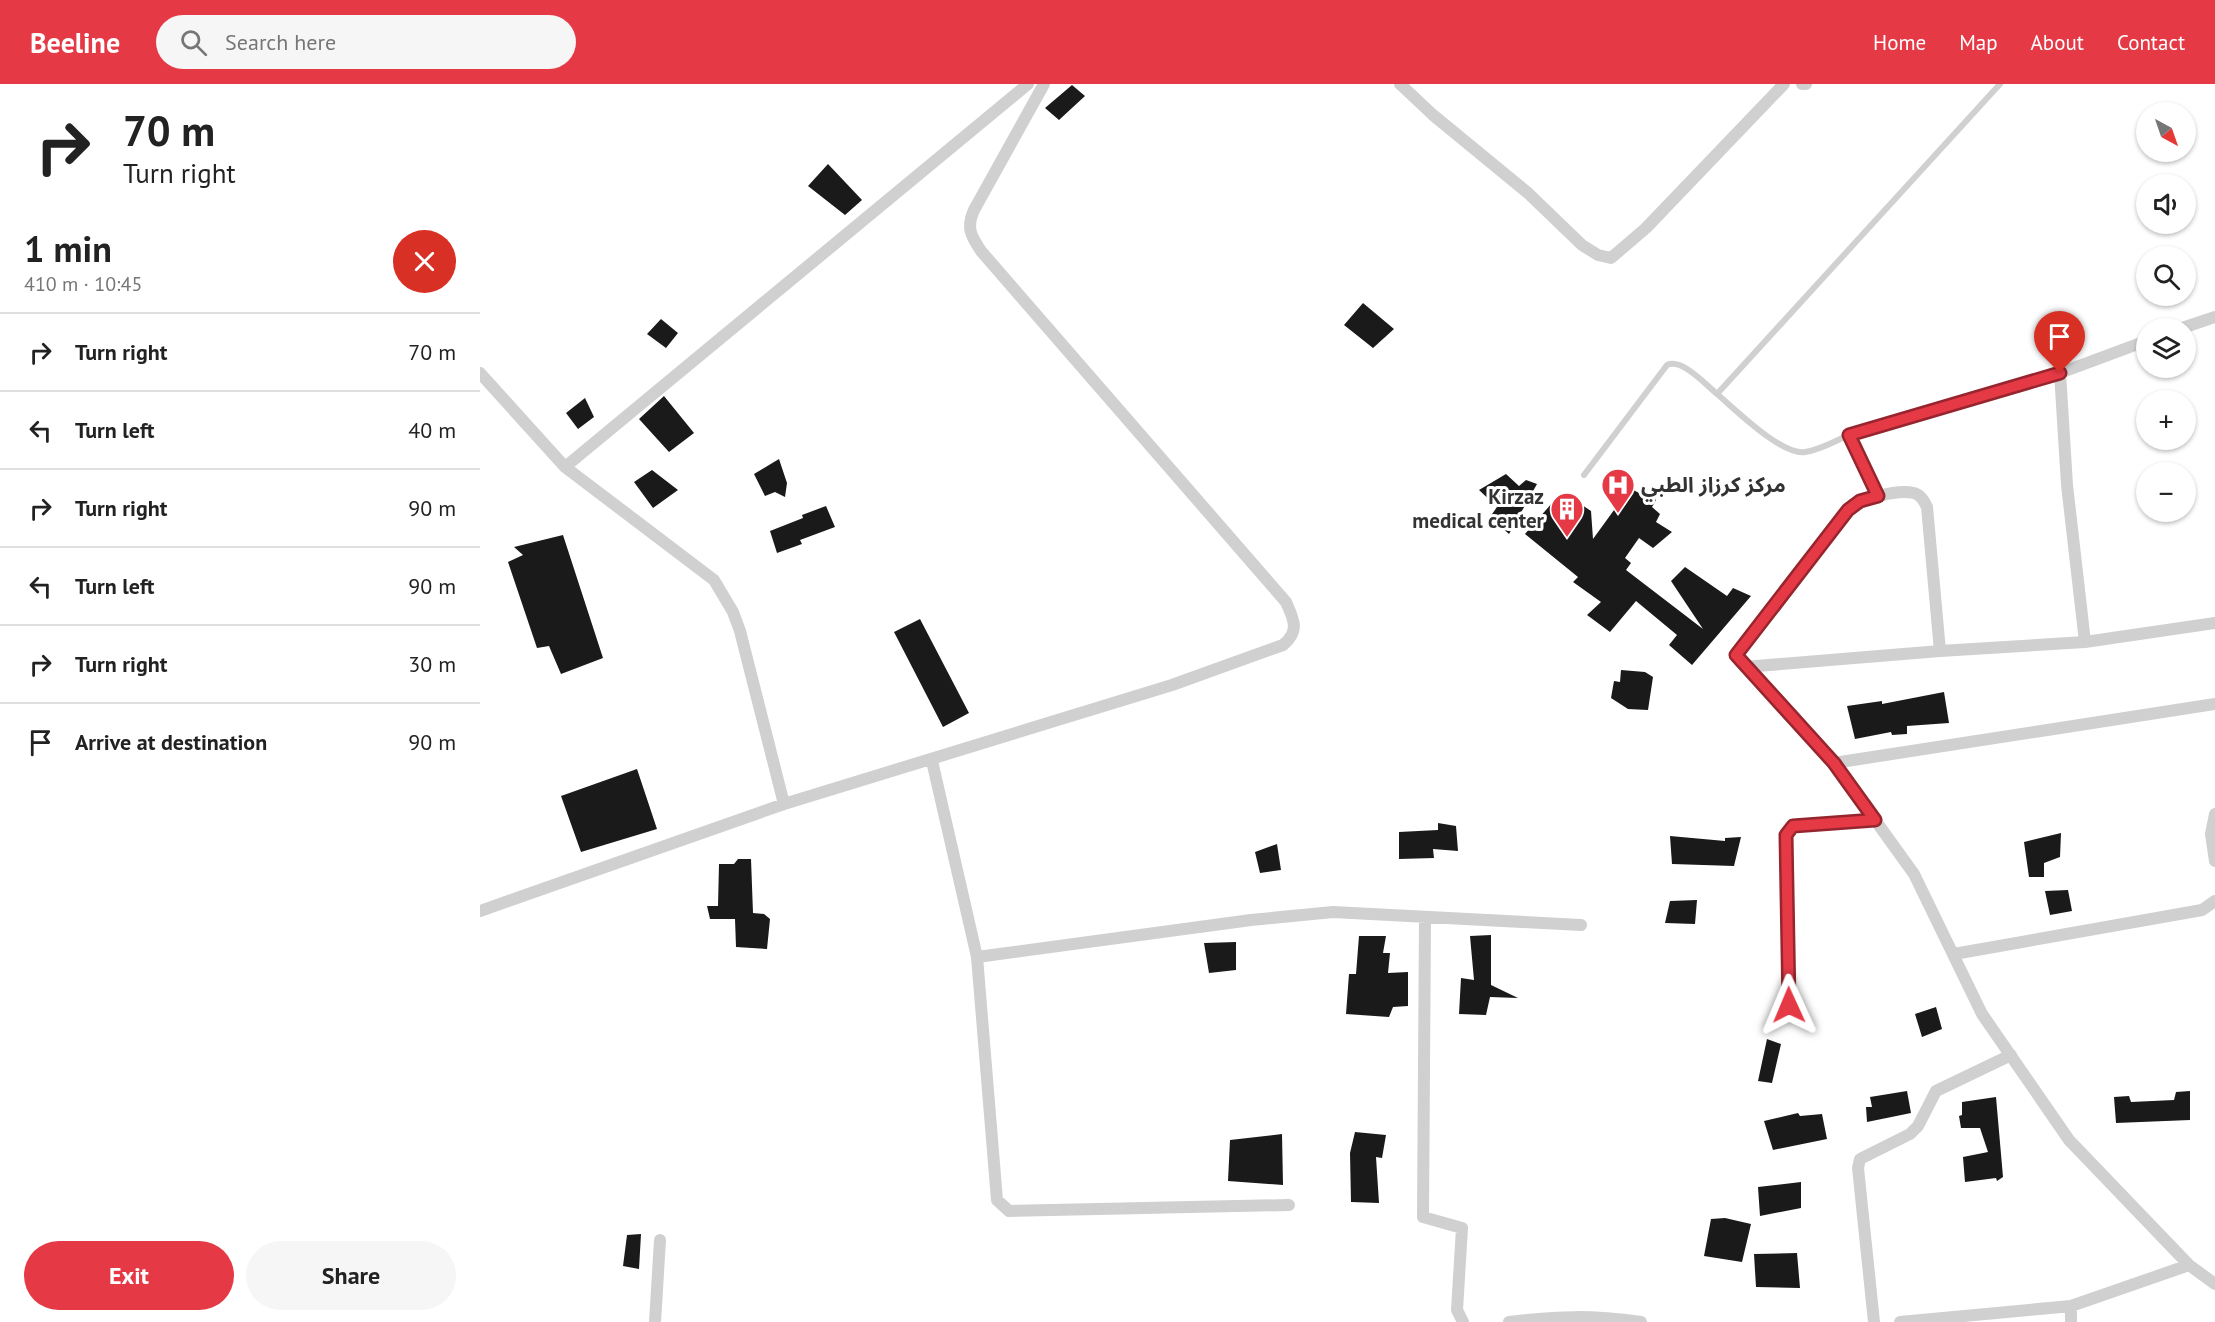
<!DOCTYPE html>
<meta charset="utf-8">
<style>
body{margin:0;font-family:"PT Sans","Noto Sans Arabic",sans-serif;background:#f6f6f6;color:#222;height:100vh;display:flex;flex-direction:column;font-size:22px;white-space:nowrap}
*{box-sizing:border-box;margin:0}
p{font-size:20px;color:#767676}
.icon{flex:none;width:33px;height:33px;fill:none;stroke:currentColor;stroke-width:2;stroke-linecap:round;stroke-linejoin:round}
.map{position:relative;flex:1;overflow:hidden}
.details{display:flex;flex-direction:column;background:#fff;width:480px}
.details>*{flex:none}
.guide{background:#fff;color:#222;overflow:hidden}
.needle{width:39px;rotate:140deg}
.buttons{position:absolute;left:1656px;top:18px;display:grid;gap:12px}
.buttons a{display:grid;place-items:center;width:60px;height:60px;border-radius:50%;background:#fff;box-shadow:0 2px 4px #0004;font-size:30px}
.pin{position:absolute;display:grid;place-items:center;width:51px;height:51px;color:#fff;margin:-62px -26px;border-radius:50% 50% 50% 0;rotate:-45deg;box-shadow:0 0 6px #0007}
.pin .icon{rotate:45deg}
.me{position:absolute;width:66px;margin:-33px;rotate:359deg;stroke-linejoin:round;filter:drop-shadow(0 0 4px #0008)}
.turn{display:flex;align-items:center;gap:21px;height:126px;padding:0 24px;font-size:27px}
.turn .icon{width:78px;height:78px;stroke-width:2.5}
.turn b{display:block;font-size:42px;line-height:51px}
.round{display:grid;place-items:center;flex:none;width:63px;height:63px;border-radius:32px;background:#f6f6f6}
.overview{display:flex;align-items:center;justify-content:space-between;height:102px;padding:0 24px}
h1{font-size:36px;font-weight:700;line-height:45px}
.action{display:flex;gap:12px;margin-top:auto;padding:12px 24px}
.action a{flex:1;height:69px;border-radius:36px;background:#e63946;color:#fff;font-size:24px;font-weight:700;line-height:69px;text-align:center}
.action a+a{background:#f6f6f6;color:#222}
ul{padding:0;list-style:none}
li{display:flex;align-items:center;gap:18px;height:78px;padding:0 24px;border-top:2px solid #e0e0e0}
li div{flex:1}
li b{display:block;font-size:22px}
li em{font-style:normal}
header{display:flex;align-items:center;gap:36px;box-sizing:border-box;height:84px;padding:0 30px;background:#e63946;color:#fff}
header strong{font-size:28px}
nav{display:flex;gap:33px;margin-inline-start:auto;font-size:21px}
.search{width:420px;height:54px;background:#f6f6f6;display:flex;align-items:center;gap:15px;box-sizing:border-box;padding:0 21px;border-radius:33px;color:#767676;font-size:22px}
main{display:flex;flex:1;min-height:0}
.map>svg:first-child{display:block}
.building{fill:#1a1a1a}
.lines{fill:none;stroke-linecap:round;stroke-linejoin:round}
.service{stroke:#d0d0d0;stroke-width:6}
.minor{stroke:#d0d0d0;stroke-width:12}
.route-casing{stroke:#96252e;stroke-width:15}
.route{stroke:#e63946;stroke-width:10}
.labels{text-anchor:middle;stroke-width:6;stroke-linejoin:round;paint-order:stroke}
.poi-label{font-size:21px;font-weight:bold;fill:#333;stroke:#fff;text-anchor:start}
</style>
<header>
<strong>Beeline</strong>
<div class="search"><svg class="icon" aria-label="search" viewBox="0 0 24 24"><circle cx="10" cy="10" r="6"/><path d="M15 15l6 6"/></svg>Search here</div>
<nav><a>Home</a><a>Map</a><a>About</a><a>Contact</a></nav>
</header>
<main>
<section class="details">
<div class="guide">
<div class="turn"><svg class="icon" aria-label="right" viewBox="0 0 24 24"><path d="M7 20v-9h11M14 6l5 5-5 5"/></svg><div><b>70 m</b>Turn right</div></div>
</div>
<div class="overview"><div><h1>1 min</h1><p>410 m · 10:45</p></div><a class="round" style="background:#d93025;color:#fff"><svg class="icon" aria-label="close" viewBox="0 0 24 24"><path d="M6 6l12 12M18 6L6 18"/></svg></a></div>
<ul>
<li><svg class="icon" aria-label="right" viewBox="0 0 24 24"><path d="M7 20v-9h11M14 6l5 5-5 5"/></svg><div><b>Turn right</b></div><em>70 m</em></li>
<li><svg class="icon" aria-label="left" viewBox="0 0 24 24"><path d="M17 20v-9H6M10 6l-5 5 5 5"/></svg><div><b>Turn left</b></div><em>40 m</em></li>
<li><svg class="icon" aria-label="right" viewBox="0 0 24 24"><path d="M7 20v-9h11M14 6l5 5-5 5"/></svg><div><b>Turn right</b></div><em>90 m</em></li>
<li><svg class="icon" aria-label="left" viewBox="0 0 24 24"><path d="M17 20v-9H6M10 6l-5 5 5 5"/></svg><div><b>Turn left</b></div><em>90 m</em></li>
<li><svg class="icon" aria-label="right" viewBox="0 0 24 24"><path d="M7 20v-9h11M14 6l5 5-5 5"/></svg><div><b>Turn right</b></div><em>30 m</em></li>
<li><svg class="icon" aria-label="arrive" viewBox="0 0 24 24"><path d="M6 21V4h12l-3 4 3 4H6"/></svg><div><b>Arrive at destination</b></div><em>90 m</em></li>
</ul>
<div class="action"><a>Exit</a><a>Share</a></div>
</section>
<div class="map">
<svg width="1735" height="1238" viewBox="0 0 1735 1238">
<rect width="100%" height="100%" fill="#fff"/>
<!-- building -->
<path class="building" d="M592,1L605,12L579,36L565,24Z
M348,80L382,116L365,131L328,102Z
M883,219L914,245L893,264L864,241Z
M181,235L198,249L186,264L167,250Z
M184,312L214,349L189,368L159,335Z
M105,314L114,333L98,345L86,329Z
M299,375L307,399L305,413L295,408L285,412L274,390Z
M172,386L198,406L173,424L154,398Z
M1026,390L1039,402L1046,396L1057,400L1029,450L1010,433L1017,423L999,406Z
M1150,404L1159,409L1164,406L1176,416L1172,423L1180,430L1176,438L1192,448L1173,464L1159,454L1145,474L1151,479L1146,486L1223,545L1191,497L1205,483L1247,512L1253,504L1271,512L1212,581L1189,561L1197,551L1156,517L1130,548L1107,531L1121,518L1093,498L1098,493L1045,450L1079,411L1098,425L1102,421L1111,427L1113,455Z
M346,422L355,443L320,456L322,460L297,469L290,447L323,434L322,431Z
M83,451L123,574L81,590L69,562L57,564L28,478L43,471L34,463Z
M440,535L489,629L463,643L414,548Z
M1141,586L1165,588L1173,593L1168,626L1148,625L1131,614L1134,597L1140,598Z
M1464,608L1469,639L1427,642V650L1412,651L1411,648L1375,655L1367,622L1402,617V620Z
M157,685L177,745L101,768L81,712Z
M958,739L976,742L978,767L953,765L954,774L919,775V748L958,746Z
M1581,749L1580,773L1564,779V793H1549L1544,758Z
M1190,752L1245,757V754L1261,753L1254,782L1192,780Z
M797,760L801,786L780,789L775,768Z
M258,775H271L273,829L284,830L290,835L287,865L256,863L255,835H230L227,822H238L239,780H254Z
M1588,806L1592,827L1570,831L1565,807Z
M1217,816L1215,840L1185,839L1190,817Z
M1011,851V901L1038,914L1010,913L1006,931L979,930L981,894L994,896L990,852Z
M879,852H906L903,869H910L908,889L928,888V922L913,923L909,933L866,930L869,890H876Z
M756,858V886L729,889L724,859Z
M1456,923L1462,945L1442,953L1435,930Z
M1287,955L1301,960L1292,999L1278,997Z
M1427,1007L1431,1029L1387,1038L1386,1023H1392L1390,1013Z
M1710,1007V1036L1636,1039L1634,1013L1649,1012L1651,1018L1694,1016L1696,1008Z
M1516,1013L1523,1093L1517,1097L1516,1094L1485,1098L1483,1073L1508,1068L1500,1044H1481L1479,1032L1482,1031V1018Z
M1318,1029L1320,1032L1342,1030L1347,1055L1293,1066L1284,1037Z
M875,1048L906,1051L902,1074L896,1073L899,1119L871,1118L870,1069Z
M802,1050L803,1101L748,1097L750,1056Z
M1321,1098V1124L1280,1132L1278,1103Z
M1245,1134L1271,1140L1262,1178L1224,1172L1231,1135Z
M161,1150L159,1185L143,1182L147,1151Z
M1317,1169L1320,1204L1276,1203L1274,1170Z"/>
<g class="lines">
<!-- service -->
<path class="service" d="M1237,310C1255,325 1302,372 1325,368C1340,366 1355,357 1369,351
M1104,391L1187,281C1202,274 1226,301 1237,310L1520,0"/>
<!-- minor -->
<path class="minor" d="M920,0L953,31L1048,109L1102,161L1118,171L1131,174L1166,144L1304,0
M1322,0H1326
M1702,244L1735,233
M0,289L85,383L234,496L253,528L260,547L304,720
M1580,289L1587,401L1605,558
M85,383L548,0
M1398,412L1369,351L1580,289L1666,257
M1460,567L1447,423C1444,417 1441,411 1434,409C1416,405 1382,415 1368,426L1256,571L1354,679L1434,790L1502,930L1589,1056L1709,1181L1735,1200
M1265,583L1460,567L1605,558L1735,539
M452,677L497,873L517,1116L529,1127L809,1121
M1354,679L1735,620
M1735,730L1731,750L1735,777
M0,827L304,720L692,601L803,561C820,547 814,536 806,518L501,167C491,152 486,144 494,126L564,0
M945,833L943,1133L982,1144L977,1226L983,1238
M1474,870L1722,826L1735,817
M497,873L771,836L853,828L1101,841
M1309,921L1306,751L1313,742L1395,736
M1591,1222V1238
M175,1238L180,1156
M1029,1238C1080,1232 1110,1231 1161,1238
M1394,1238L1378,1084L1380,1075L1430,1050L1438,1042L1456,1007L1531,971
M1420,1238L1591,1222L1709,1181"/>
</g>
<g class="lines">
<defs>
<path id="route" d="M1309,921L1306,751L1313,742L1395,736L1354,679L1256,571L1368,426L1380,417L1398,412L1369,351L1580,289"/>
</defs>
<!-- route casing -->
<use href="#route" class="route-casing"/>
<!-- route -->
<use href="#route" class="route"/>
</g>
<!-- icons -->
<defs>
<symbol id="hospital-pin" viewBox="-11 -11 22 30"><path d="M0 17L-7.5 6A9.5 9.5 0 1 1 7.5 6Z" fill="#e63946" stroke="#fff"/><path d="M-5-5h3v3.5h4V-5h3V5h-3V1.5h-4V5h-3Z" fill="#fff"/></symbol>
<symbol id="building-pin" viewBox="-11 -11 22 30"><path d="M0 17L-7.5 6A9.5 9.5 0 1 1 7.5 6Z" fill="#e63946" stroke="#fff"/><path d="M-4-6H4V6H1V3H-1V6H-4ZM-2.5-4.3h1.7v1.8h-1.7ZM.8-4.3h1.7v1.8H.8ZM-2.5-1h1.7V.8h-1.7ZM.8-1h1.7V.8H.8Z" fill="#fff"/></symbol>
</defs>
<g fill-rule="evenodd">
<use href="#hospital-pin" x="1119" y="382" width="38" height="52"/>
<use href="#building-pin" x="1068" y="406" width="38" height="52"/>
</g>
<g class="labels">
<!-- poi labels -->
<g class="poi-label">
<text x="1161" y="408">مركز كرزاز الطبي</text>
<text x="1064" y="420" text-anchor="end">Kirzaz<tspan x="1064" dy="24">medical center</tspan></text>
</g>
</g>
</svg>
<div class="buttons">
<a><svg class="needle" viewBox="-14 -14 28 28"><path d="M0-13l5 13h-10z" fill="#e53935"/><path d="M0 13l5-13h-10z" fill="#767676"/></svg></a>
<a><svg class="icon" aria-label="sound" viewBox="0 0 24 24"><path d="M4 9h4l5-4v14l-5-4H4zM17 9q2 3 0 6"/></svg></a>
<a><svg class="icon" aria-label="search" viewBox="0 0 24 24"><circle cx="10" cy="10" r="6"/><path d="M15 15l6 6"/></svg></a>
<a><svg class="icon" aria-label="layers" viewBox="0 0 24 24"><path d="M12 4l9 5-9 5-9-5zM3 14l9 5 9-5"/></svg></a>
<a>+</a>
<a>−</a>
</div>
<div class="pin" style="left:1580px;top:289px;background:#d93025"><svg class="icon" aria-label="arrive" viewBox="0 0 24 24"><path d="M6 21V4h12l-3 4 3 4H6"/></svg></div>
<svg class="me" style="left:1309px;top:921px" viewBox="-20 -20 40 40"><path d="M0-17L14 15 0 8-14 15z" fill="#e63946" stroke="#fff" stroke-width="4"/></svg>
</div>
</main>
